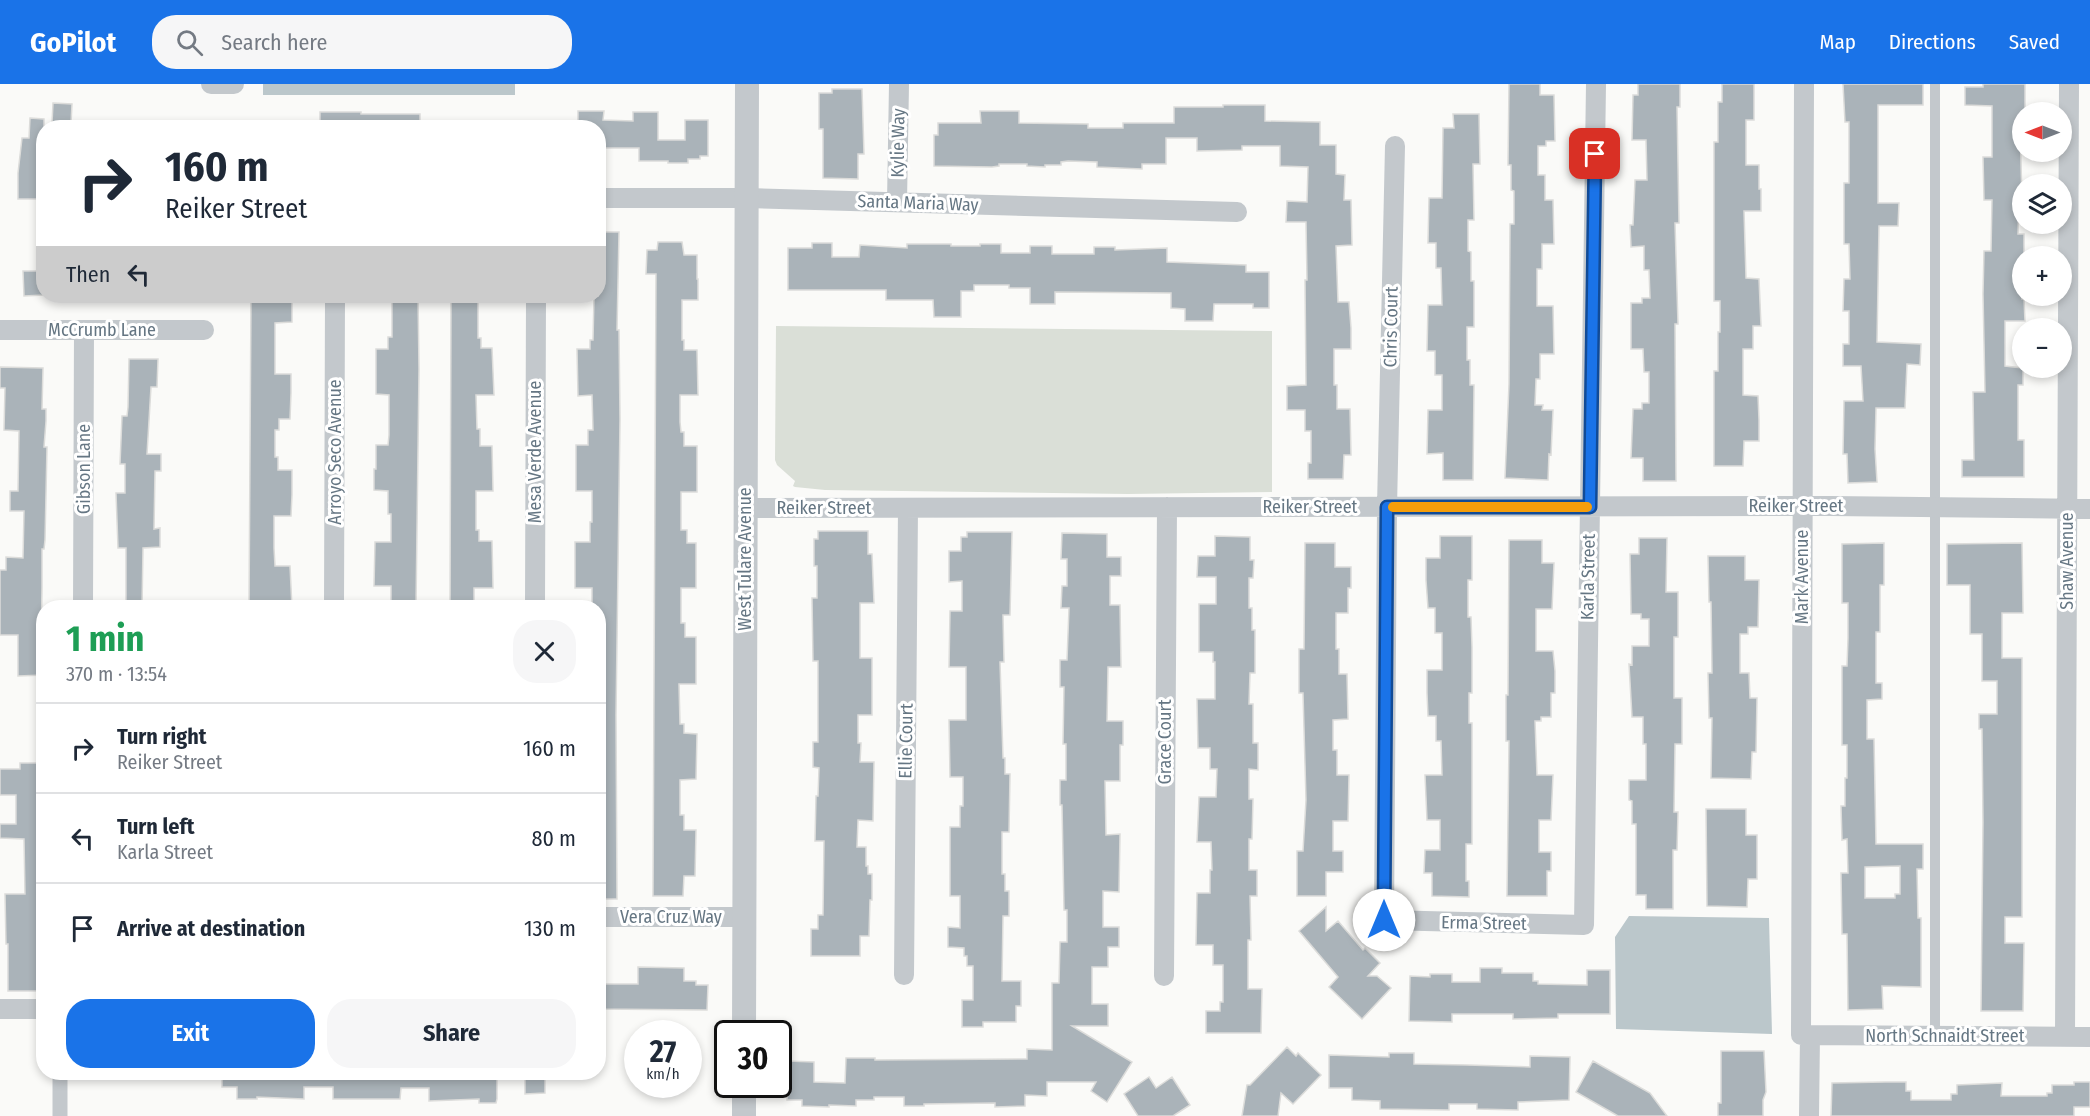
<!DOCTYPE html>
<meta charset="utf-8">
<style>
body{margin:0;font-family:"Fira Sans Condensed",sans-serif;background:#f6f6f7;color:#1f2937;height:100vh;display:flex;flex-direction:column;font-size:22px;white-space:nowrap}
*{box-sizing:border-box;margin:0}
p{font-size:20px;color:#747a83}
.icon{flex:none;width:33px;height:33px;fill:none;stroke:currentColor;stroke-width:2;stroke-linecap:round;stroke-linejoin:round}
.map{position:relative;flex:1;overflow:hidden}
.sheet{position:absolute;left:36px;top:516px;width:570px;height:480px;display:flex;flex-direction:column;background:#fff;border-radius:24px;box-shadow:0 3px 9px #0003}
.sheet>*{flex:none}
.hud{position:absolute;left:36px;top:36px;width:570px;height:183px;border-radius:24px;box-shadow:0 3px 9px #0003;background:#fff;color:#1f2937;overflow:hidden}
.needle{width:39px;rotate:270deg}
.buttons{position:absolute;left:2012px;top:18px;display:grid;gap:12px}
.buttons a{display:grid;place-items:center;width:60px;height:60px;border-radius:50%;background:#fff;box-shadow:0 3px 9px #0003;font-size:30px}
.speed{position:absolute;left:624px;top:936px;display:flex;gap:12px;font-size:30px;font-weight:700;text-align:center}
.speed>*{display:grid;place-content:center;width:78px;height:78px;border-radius:50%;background:#fff;box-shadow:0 3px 9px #0003;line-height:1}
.speed small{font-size:15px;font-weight:400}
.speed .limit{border:3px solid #111;border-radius:9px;background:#fff;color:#111}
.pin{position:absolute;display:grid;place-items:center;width:51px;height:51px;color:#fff;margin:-26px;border-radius:12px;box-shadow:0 3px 9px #0006}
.me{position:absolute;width:66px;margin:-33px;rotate:0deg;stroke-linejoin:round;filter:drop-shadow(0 0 4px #0008)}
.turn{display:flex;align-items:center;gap:21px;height:126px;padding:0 30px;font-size:27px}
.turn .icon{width:78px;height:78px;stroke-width:2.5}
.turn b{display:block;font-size:42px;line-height:51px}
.then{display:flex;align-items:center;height:57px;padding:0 30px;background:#0003;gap:12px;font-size:22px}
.round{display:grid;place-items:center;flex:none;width:63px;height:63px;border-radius:24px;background:#f6f6f7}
.overview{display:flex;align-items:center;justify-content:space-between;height:102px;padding:0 30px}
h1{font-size:36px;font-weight:700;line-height:45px;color:#1e9e55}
.button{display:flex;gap:12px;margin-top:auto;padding:12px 30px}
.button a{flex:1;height:69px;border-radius:24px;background:#1a73e8;color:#fff;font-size:24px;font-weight:700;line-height:69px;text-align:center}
.button a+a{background:#f6f6f7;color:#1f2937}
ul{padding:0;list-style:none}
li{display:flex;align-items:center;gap:18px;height:90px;padding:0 30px;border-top:2px solid #e0e1e3}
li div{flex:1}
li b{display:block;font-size:22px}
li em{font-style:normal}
header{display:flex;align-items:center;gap:36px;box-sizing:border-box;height:84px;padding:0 30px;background:#1a73e8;color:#fff}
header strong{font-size:28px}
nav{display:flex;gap:33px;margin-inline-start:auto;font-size:21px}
.search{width:420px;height:54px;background:#f6f6f7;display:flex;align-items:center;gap:15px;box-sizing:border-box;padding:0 21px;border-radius:24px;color:#747a83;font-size:22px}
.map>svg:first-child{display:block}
.green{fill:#dadfd7}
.water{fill:#bbc7cb}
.building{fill:#aab3b9;stroke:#dcdcda;stroke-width:1.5;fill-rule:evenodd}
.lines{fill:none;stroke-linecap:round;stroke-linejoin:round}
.service{stroke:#c3c8cc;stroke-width:10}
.pedestrian{stroke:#c3c8cc;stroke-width:15}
.minor{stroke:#c3c8cc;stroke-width:20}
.tertiary{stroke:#c3c8cc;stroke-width:24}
.route-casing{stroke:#114b97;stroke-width:15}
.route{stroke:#1a73e8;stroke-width:10}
.slow{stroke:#f59e0b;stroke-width:10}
.labels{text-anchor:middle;stroke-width:6;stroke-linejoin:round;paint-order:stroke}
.street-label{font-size:18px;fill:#657683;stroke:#fff}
</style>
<header>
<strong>GoPilot</strong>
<div class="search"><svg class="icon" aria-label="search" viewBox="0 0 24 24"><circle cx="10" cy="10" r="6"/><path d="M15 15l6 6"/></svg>Search here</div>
<nav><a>Map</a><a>Directions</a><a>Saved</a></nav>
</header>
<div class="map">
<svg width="2090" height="1032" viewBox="0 0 2090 1032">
<rect width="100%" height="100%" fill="#fafaf8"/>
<!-- green -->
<path class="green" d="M776,242L1272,247V408L1128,410L825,406L795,403L793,402L795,397L777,381L775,376Z"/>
<!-- water -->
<path class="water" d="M263,0H515V11H263Z
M1629,832L1769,834L1772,950L1616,945L1615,853Z"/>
<!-- building -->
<path class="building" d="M1509,0H1540V11H1554L1555,57H1546V62H1538V91H1545V116H1553L1554,160H1542V185H1537V222H1553L1554,270H1540V295H1536L1535,321H1543L1542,326H1553L1551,371L1549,370L1548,396L1505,394L1509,300L1510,140H1514V107L1511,106V81H1508Z
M1638,0H1680V23H1677L1679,139H1675L1678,240H1675L1676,397H1643V374H1631L1633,325H1642V319H1649V288H1644L1643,265H1631V219H1642V214H1650L1649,186H1644V162L1631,163L1630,141H1633L1635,96H1647L1646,56H1632L1633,11H1638Z
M1722,0H1754V36H1746V81H1759V105H1761V127H1744L1746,194L1759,195L1761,242H1753V265H1743V311L1758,312L1759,336V357H1744L1743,382H1714V287H1718V248H1720V217H1714V58H1718V18H1722Z
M1843,0H1923V21H1878V119H1899L1898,142H1879L1877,258L1921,260L1920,281L1907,280L1905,324H1876L1875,365L1877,398L1848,399L1847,370H1843L1844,317H1863L1861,282H1843V260H1849V227H1843L1844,195H1850L1849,160H1844V99H1849V38H1845Z
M1983,0H2025V28H2022V40H2020L2022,116H2019L2018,150H2024V172H2022V215H2024L2025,237H2005V282L2023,284V301H2018V356H2024V393H1962V376H1974L1973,308H1985L1983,210L1984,167H1991L1992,116H1984L1983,73H1992V22L1965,21V3H1983Z
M832,5H862L864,70H858V95L823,94V45H819V9H832Z
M53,19L72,20L71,40L52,39Z
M1223,21H1265V37L1320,38V61H1336V90L1345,91L1344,116H1351L1352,161L1336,162L1338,218H1349L1351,244V265H1334V301H1337V325H1350L1351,371H1344L1343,395H1308V379H1311V347H1305V326H1287V302L1306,301L1305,196H1307L1306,138H1286L1287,117L1307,118L1308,83L1280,82V62H1242V66L1197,67V54H1166V80H1142V85L1097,83V78L1068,77L1061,78V81H1045V83L1027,82V80H999V82L992,83L934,82V51H938V39H981L980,27H1019V39L1088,40V44H1123V39H1174V23H1223Z
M578,27H604L603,36L633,37V28H658V56H685V36H708V72H700V75H688V79H668V77H639V64H598V44H578Z
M320,28H361V30H420V44H320Z
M1453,30H1479L1480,80H1473L1474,136H1468V167L1471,168V197H1474V243H1467V276H1470V301H1474L1473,396H1443V369L1427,370L1428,326H1442V291H1435V267H1427L1428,221H1442L1441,184H1436V159H1428L1429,114H1442L1443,44H1454Z
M30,34L44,35V115H18V89L22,54H29Z
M598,148H619L617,246H619L620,335L616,631L617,815H598V523H592V504H575V458H590V438H592V407H576V361H588V346H593L592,311L578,312L577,265H590V256H593L594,212H598Z
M658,158H682L684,171H697V195H698V216H682V256H684V266H697L698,311H680V338L681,348H684V362H697V408H681V446H687V459H696V504H681V539H685V553H696V600H679L680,640H684V649L697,650L696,695L680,696V731H684V746H696L695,792H684L683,812H653L656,190H646L647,166H657Z
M812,159H832V173H859L860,161L907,164V160H951V162H980V160H1001V169H1030V162H1052V170H1094V163H1115V166L1167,164V178L1246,181V188H1269V224H1253V220H1214L1213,237H1185V225L1171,224V209L1055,208V220H1030V204H1009V201H974V207H961V233H934L933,216H886V206H788V164H812Z
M23,187H44V211L24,212Z
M251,212H288V217H292V238L275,239V290H291V309L290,335H279V346H275V373H278V386H292V411L291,432H274V464L275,482H290L292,524H249Z
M392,212H418L419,285L416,523L391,522V502H374L375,458H391V430H388V407L374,406V385H376V361H388L389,351V311L376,310V265H388V253H392Z
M451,212H478V254H481V264H492L494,311H476L477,345H480V362H492L493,407H476V446H479V457H492L493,504H474V524H450Z
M129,275H158L157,303H151L147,370H161V387H155L154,445L160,444V463L143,464L142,524H126V464H118L116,409H125V380H120L122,332H127L128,323Z
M0,283L43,284L42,325H46V337L44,363H47L45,456L44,465H42V504L41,569H44V591L18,592V551H0V486H6V473L23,474L24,427H10V407H18L19,347L4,346L5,304H0Z
M818,447H868V470H872L874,519H860V574H872V631H858V659H861L860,678H874L873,737L858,736L857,763H866V782H868V790H872V816H870L869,852H860V872H811V845H818V831H823L824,757H815L816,712H818L819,684L813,683V658H818V577H813L812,514H817V482H814V455H818Z
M967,448H1012L1010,531H1003L1004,578H1000L1003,674H1005V690H1010L1009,748H1002V790H1005V807H1009V832H1003L1002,897H1021V922H1016V938H983V943H962V916H973V882H967V872H964V864L948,863V843L960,844V812H950V743H960V722H963V693H950L949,636H966V583H949L950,527H962V497L949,498V467H961V453H967Z
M1062,449L1107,450V473H1121V492H1110V521H1120L1121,583H1108L1107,637H1123V661H1120V697H1105L1106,751L1120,750L1119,808L1103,807V843H1119V863H1108V883H1092V920H1108V942H1072L1132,978L1107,1018L1091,1007L1096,998H1047V1012L1025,1011V1022L995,1023V1019L924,1020V1022H904V1013H874V1016H856V1022L829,1021V1023L802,1022V1016H787L788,977L814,978V998L845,999L846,974H875V976L1027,975V965L1052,966V899H1059L1060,858H1067V826H1064L1062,721H1060V696H1066V660H1063L1064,603H1060V576H1067L1069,524H1061L1062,502H1067V475H1061Z
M1215,452L1250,453V476H1254L1253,494H1249V524H1252V546H1255V589H1250L1249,620H1253V659H1258V686L1249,685V715H1253L1252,755H1249V786H1257V812H1250L1251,856H1248V905H1262L1261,949H1206V927H1220V918H1223V881H1213V861H1196L1197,809H1210V786H1212L1211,758H1197L1199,713H1216L1217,685H1210V664H1198L1197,615H1215V578H1213V568H1199V520H1216V493H1197L1198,472H1215Z
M1440,452H1472V496H1468V533H1471L1472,563V609H1469V639H1472V760H1466V797H1469V813L1432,812V789H1424L1425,766H1440V736H1427L1425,691H1442L1441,657H1436V632H1428L1427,609V586H1442V549H1435V524H1428L1426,496V474H1440Z
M1639,454H1667L1666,508H1678V553H1674V614H1682V660H1675L1674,728H1678L1677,766H1673V825H1646V811H1636V740H1632V717L1629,716V696H1646V660H1643V633H1632L1629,580L1632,581V562H1649V535H1641V530H1631L1630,470H1639Z
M1509,456H1542V479H1554L1552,525H1536V567H1553L1555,587V609H1551V633H1541V637H1535L1537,691H1553L1551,736H1539V768H1551V787H1547V812H1507L1509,657H1506V611H1508Z
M1305,459H1335V483H1351V504H1348V529H1336V565H1339V590H1347L1348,635L1333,636V666H1337V691H1349L1348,737H1333V767H1343V788H1326V812H1297V767H1303L1306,716L1303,609H1299V565H1304Z
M1884,459V501H1880V548H1876V599H1882V615L1867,616V655H1874L1876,760H1923V785H1917L1918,834H1921V903L1882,902L1883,925L1848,926L1847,850H1842L1841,789H1848L1847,755L1842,756L1841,722H1845V694H1847V661H1842V582H1847L1848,554V519H1842V460ZM1900,782V810H1895V814H1865V783Z
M2022,459L2023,529H2002V574H2022V833H2005V859H2024L2023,927H1981L1983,738L1982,645H1979V630H1997V597H1982V550H1970V501H1947V460Z
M1708,472H1745V496H1759L1758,543H1748V550H1740V589H1749L1750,614H1757L1756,668H1752L1751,695L1711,694L1712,634H1709L1708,589H1712L1711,518H1709Z
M20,679H40V714L41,725H44L43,907H8V860H6L5,810H25L24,755L0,754V740H16V711H0V685H20Z
M1706,725H1746V751H1757V795H1748L1747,823L1707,822Z
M1326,823V847L1338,837L1363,866L1365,864L1380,879L1368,892H1377L1391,904L1362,935L1329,903L1338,893L1299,847Z
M638,883L684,884V897H696V901H708L707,926L598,925V900H638Z
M1480,884H1502V889H1533V897H1538V900L1587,901V886H1610V930H1558V934L1513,935V930H1452V938L1409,937L1410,892L1430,893V890H1452V898H1480Z
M1287,963L1296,972L1298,969L1321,991L1293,1020L1281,1009L1278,1032H1242L1247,1001H1250Z
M1721,967H1764L1766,1008L1763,1016V1032H1718V1019H1721Z
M1389,969H1414V980L1467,981L1530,983V972L1570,973L1569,1016L1518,1018V1026L1477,1025V1020H1449V1026L1380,1025V1017L1352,1016V1004H1329V971L1389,973Z
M1593,977L1650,1009L1667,1032H1618L1576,1008Z
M222,988H497V1015L496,1019H479V1015L429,1017V1004H401L400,1015H333V1003H304V1015L257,1013V1015H237V1003H222Z
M525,988H545V1009L525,1010Z
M1149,993L1156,1004L1172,993L1190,1021L1173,1032H1138L1124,1010Z
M1885,998H1906V1007H1911V1016H1951V1010H1957V1001L2002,999L2001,1012H2047V1009H2052V1001H2074V998H2090V1023H2074V1032H1831L1832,999Z"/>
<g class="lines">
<!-- service -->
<path class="service" d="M1935,0V952"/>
<!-- pedestrian -->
<path class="pedestrian" d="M60,1032V988"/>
<!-- minor -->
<path class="minor" d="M211,0H234
M1804,0L1801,951L2090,953
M1395,62L1387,423L1384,836L1584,841L1596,0
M598,114H747L1237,128
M897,118L899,0
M0,246H204
M745,424L1830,422L2090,425
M83,524L84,246
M334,524L335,212
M535,524L536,212
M598,833H744
M904,891L908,424
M1164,892L1167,423
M0,925H44
M2065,953L2069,0
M1809,1032L1810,951"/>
<!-- tertiary -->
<path class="tertiary" d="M744,950L747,0
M744,1032V1000"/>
</g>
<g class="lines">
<defs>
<path id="route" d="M1384,836L1387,423H1590L1595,70"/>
</defs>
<!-- route casing -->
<use href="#route" class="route-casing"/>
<!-- route -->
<use href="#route" class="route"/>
<!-- slow -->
<path class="slow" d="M1393,423H1587"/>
</g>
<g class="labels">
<!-- street labels -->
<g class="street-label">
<text transform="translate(898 59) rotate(-89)" y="6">Kylie Way</text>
<text transform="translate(918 119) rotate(2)" y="6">Santa Maria Way</text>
<text transform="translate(1391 243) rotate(-89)" y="6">Chris Court</text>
<text x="102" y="252">McCrumb Lane</text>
<text transform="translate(335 368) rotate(-90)" y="6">Arroyo Seco Avenue</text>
<text transform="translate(535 368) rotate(-90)" y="6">Mesa Verde Avenue</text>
<text transform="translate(84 385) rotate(-90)" y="6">Gibson Lane</text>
<text x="1796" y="428">Reiker Street</text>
<text x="1310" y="429">Reiker Street</text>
<text x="824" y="430">Reiker Street</text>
<text transform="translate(745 475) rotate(-90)" y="6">West Tulare Avenue</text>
<text transform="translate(2067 477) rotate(-90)" y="6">Shaw Avenue</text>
<text transform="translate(1588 493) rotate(-89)" y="6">Karla Street</text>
<text transform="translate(1802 493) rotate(-90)" y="6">Mark Avenue</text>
<text transform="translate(906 657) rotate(-89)" y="6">Ellie Court</text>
<text transform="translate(1165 658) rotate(-90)" y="6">Grace Court</text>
<text x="671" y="839">Vera Cruz Way</text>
<text transform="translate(1484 839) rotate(1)" y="6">Erma Street</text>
<text x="1945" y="958">North Schnaidt Street</text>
</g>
</g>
</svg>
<div class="buttons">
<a><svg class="needle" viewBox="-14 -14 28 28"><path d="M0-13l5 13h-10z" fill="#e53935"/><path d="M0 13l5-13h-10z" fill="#747a83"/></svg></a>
<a><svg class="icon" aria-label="layers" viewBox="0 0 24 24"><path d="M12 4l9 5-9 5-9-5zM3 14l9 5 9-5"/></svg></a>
<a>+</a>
<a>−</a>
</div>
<div class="speed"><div>27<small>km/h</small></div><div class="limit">30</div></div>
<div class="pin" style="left:1595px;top:70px;background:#d93025"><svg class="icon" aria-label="arrive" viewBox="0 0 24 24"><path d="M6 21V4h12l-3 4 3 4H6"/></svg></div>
<svg class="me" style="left:1384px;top:836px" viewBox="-20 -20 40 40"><circle r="19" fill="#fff"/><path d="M0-13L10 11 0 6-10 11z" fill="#1a73e8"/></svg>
<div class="hud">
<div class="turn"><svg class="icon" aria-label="right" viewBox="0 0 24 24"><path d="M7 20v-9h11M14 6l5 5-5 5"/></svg><div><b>160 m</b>Reiker Street</div></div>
<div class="then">Then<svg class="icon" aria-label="left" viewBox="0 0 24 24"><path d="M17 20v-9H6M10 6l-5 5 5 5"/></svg></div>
</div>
<section class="sheet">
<div class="overview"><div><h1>1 min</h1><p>370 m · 13:54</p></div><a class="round"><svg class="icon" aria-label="close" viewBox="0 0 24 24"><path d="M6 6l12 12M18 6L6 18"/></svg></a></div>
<ul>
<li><svg class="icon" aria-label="right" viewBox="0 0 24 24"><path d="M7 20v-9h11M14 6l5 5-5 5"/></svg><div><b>Turn right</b><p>Reiker Street</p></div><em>160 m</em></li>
<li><svg class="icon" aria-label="left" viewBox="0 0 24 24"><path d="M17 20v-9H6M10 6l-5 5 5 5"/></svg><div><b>Turn left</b><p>Karla Street</p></div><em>80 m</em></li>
<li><svg class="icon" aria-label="arrive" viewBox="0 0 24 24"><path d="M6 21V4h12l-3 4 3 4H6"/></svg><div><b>Arrive at destination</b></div><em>130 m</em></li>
</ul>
<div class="button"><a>Exit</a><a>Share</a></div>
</section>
</div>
